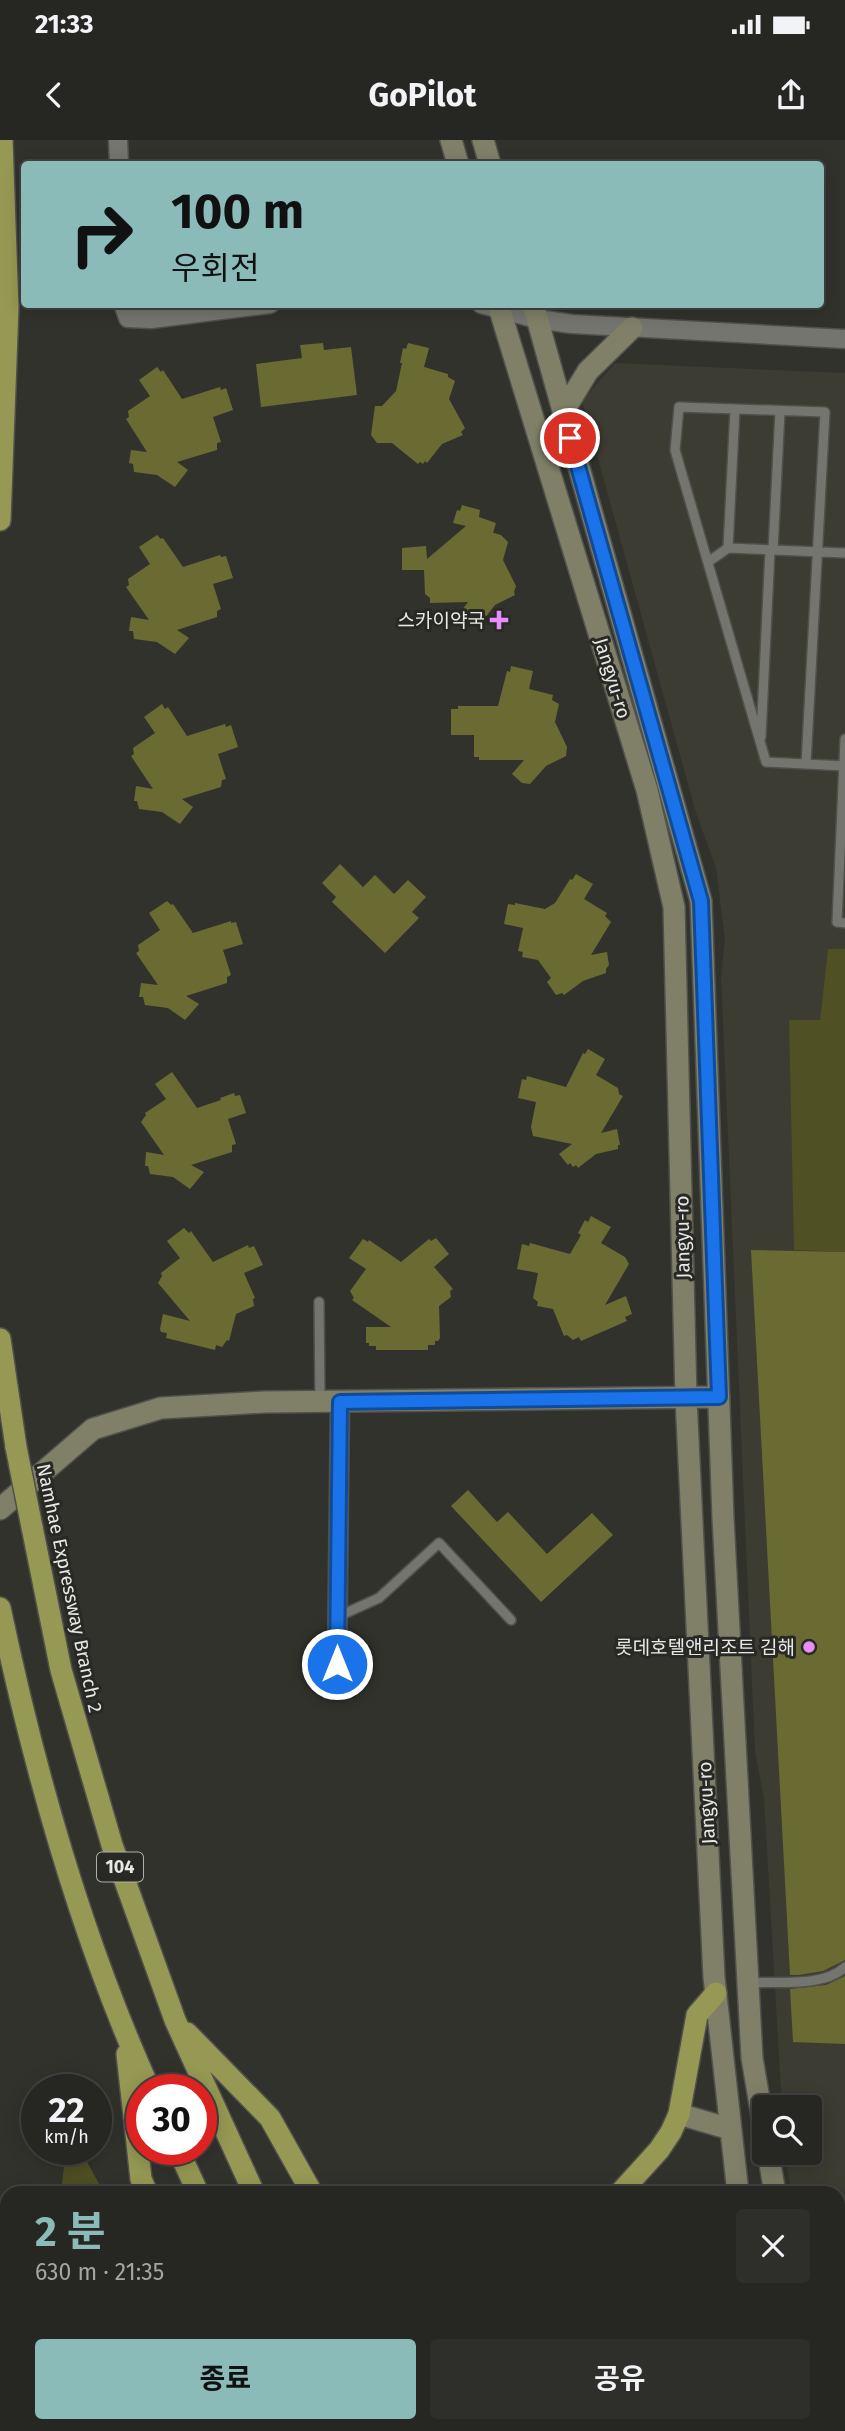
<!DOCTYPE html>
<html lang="ko">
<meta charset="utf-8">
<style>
body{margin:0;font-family:"Fira Sans","Noto Sans KR",sans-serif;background:#2e2e2a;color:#f1f3f6;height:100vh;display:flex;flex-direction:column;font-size:26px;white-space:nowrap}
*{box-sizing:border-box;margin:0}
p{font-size:23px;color:#a4a5a5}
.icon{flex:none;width:38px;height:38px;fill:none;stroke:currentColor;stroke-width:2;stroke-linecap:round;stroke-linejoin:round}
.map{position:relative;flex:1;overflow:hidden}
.sheet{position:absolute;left:0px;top:2046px;width:845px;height:247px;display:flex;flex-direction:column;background:#262622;border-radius:21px 21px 0 0;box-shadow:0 4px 18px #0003,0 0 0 2px #424340}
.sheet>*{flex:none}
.banner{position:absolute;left:21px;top:21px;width:803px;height:147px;border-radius:7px;box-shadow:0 4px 18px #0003,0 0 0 2px #424340;background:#8bbbb9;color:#111;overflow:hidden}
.fabs{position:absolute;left:752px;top:1955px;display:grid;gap:14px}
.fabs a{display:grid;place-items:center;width:70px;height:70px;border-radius:7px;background:#262622;box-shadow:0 4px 18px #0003,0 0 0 2px #424340;font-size:35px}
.speed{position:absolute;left:21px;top:1934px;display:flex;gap:14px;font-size:35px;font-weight:700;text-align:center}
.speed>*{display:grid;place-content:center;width:91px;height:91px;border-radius:50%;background:#262622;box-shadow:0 4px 18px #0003,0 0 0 2px #424340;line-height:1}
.speed small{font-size:18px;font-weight:400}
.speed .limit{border:10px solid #d22;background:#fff;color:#111}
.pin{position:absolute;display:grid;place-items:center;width:60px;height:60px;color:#fff;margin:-30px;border:4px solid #fff;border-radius:50%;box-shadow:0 2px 7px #0007}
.me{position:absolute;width:77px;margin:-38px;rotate:0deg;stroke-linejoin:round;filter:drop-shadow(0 0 5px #0008)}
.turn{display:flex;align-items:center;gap:24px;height:147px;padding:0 35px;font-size:32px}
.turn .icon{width:91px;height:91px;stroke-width:2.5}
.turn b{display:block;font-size:49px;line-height:60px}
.round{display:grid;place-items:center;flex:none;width:74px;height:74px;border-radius:7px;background:#2e2e2a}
.headline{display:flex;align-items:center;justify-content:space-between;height:119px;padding:0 35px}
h1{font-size:42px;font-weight:700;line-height:52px;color:#8bbbb9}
.primary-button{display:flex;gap:14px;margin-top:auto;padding:14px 35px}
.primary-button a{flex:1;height:80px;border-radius:7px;background:#8bbbb9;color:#111;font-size:28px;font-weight:700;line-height:80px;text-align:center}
.primary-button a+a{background:#2e2e2a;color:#f1f3f6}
.status{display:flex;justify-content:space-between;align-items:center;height:49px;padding:0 35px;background:#262622;direction:ltr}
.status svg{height:19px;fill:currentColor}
header{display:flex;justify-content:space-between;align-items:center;height:91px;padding:0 35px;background:#262622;font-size:32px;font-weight:700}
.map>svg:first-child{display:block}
.built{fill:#3c3c32}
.green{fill:#4f5023}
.building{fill:#696b33}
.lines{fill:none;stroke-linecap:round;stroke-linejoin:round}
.lane-casing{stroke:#50504c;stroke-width:12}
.street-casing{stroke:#50504c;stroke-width:21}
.secondary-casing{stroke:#50504c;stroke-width:24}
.highway-casing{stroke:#50504c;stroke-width:24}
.lane{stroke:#757570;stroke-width:9}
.street{stroke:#757570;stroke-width:18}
.secondary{stroke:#7f8067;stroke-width:21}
.highway{stroke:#969953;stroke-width:21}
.highway-bridge-casing{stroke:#50504c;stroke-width:24;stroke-linecap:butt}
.highway-bridge{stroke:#969953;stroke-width:21}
.route-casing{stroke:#114b97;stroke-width:18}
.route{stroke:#1a73e8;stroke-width:12}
.poi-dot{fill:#ea8dfc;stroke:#282824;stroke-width:2.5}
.labels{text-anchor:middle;stroke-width:6;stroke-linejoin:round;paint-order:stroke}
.shield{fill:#282824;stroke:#aeaeab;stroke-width:2}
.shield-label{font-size:18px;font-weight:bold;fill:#e8e8e5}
.poi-label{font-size:19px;fill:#e8e8e5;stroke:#282824;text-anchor:end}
.street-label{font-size:19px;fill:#e8e8e5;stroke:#282824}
</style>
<div class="status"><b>21:33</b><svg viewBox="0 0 49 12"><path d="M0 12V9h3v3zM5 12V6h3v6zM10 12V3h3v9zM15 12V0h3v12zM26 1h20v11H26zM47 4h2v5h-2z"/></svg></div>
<header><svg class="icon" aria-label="back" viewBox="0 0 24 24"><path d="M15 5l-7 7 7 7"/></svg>GoPilot<svg class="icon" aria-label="share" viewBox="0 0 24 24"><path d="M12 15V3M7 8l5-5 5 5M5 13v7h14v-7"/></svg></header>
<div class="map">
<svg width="845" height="2291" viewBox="0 0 845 2291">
<rect width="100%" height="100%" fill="#32322d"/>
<!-- built -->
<path class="built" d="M615,223L845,233V2230L838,2211V2053H792L784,2013L810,2012V1967H782L764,1659L755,1611L721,836L725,800L716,728L696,673L582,261Z"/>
<!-- green -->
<path class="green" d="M828,809H845V1112L794,1110L789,880H820Z
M66,2009H80L104,2053H61Z
M0,2236H7V2286H228L232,2291H0Z"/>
<!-- building -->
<path class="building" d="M323,203L324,210L351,207L357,255L261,267L256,224L302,218L300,205Z
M408,203L429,208L424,227L448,234V237L455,241L449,259L465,288L461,292L463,295L442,304L427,323L425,321L423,324L420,322L418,324L392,303H377L371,295L375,266H382L396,251L402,223H400L403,208L406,209Z
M157,227L161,232L163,230L182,259L220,247L221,250L226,248L233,270L213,277L221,302L217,303V310L177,322L188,330L175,347L157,335L134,332L133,324L129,323L131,310L147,312L126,279L129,277L128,271L150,256L139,240Z
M462,365L480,370L479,377L496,383L493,393L487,391L501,395L508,402L503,420L516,446L514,452L515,455L495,465L480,484L473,482L472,484L459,474L468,462L430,463V458L425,454L424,430H402V408L426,406L427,419L466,386L453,383L457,370L460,371Z
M157,395L161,399L163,398L183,427L220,415L221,417L226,416L233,438L213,444L221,469L217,471V477L177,490L189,498L175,514L157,502L134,499L133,491H129L131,477L149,480L126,447L129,445L128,439L150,424L139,407Z
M511,526L533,531L529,549L553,555L552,560L559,564L555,582L567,607L566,616L546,626L530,644L522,643L512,634L524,620H479V617H474V595H451V569H458V566H498L507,531L510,532Z
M162,564L165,569L168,567L187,596L225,584L226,587L231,585L238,607L218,614L226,639L222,640L221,647L182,659L193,667L180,684L162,672L139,669L137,661H134L136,646L153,649L131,616L134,614L133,608L155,593L144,577Z
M340,724L363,747L375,735L394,754L408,740L426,757L412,772L419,778L385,813L332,762L336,757L322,743Z
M576,734L593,744L584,759L607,773L605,776L611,782L591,815L607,812L609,825L606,829V833L583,841L564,855L562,853L556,855L547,842L551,838L538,820L522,817L523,812L518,811L523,788L504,784L508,764L515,765V763L545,769L555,763L570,739L572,740Z
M167,761L171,765L173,764L193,793L231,781V783L236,782L243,804L223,810L231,835L227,837V843L186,856L199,864L185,880L168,868L145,865L143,857H139L141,843L158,845L136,813L139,811L138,805L160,790L149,773Z
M588,909L605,919L596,935L618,948L619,954L623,956L601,993L617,989L620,1005H618V1009L596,1014L578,1028L576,1025L573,1027L570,1023L568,1025L559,1014L572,1004L533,996L531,987L536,962L518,958L522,939L526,940L527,936L566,947L583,913L585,914Z
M172,932L197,968L221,960L220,958L234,953L235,956L240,955L246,973L228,979L236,1004L232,1005V1012L191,1025L204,1032L190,1049L173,1037L150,1034L148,1026H145L146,1012L164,1015L141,982L146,975L145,973L166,959L155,944Z
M591,1076L611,1087L601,1103L625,1117L629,1124L605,1165L626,1156L632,1174L625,1177L627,1181L581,1201L579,1197L573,1200L567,1195L564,1196L553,1169L537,1166L538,1162L533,1158L538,1133L517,1129L522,1104L529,1106L530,1103L570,1114L581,1095L578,1093L585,1080L588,1082Z
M184,1088L189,1093L191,1091L213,1122L248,1105L249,1108L254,1106L263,1125L244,1133L255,1158L253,1159L254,1166L236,1174L229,1201L227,1200L222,1207L216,1205L215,1210L166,1198L167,1193L161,1192L160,1189L163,1174L190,1181L158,1143L162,1136L161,1133L180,1118L167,1101Z
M436,1098L449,1114L434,1127L453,1149L450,1151L451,1157L439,1166L440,1198L438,1201H435V1205H428V1210H376V1206H369V1203H366V1187H391L352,1160L354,1158L350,1151L366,1129L349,1118L363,1099L368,1102L369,1100L401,1122L429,1099L431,1101Z
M751,1110L845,1112V1820L823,1831L799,1835H790Z
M468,1350L497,1382L508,1372L547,1414L592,1373L613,1395L541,1462L451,1366Z
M845,1836V1904L793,1902L790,1849L826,1845Z"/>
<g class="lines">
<defs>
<path id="lane" d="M728,408L735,269
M773,410L780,271
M708,422L728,408L845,413
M761,597L770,410
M845,599L837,782L845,783
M806,624L825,272L679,267L675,310L766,622L845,626
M319,1162L320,1262
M337,1477L379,1458L439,1403L511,1480
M748,1843C777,1841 823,1848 845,1827
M611,2291L612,2286"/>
<path id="street" d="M118,0L119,24
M123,164L128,178L151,179L270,164
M481,164L537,179L572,184L845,199
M337,1524L340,1262"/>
<path id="secondary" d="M451,0L458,24
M483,0L490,24
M498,164L647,650L674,767L686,1258L714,1837L738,2053
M533,164L701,761L723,1378L752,1918L765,1994
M563,272L588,231L632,188
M0,1369L93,1289L161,1268L265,1262L719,1257
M679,1974L730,1989
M768,2012L775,2053
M838,2259L845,2279
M811,2286L813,2291
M767,2291L771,2286"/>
<path id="highway" d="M0,380L8,167L2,0
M0,1199L16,1307
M32,1387L61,1530L112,1705L175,1880L254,2053
M0,1468C34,1629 82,1800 150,1950
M187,1893L270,1978L312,2053
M127,1914L141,2039L147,2053
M178,2009L198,2053
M620,2053L659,2010L671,1992L679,1974L697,1875L716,1853
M270,2286L274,2291
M328,2286L331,2291
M382,2286L385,2291"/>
</defs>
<!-- lane casing -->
<use href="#lane" class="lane-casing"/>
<!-- street casing -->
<use href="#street" class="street-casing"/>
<!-- secondary casing -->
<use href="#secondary" class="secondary-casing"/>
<!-- highway casing -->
<use href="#highway" class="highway-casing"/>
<!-- lane -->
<use href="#lane" class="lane"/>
<!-- street -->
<use href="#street" class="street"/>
<!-- secondary -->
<use href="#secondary" class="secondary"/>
<!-- highway -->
<use href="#highway" class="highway"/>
<defs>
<path id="highway-bridge" d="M16,1307L32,1387"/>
</defs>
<!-- highway-bridge casing -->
<use href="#highway-bridge" class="highway-bridge-casing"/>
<!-- highway-bridge -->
<use href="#highway-bridge" class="highway-bridge"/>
</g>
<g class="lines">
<defs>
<path id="route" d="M337,1524L340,1262L719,1257L701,761L570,298"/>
</defs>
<!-- route casing -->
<use href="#route" class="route-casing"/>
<!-- route -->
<use href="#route" class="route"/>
</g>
<!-- markers -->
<g class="poi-dot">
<path d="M495.5 469.5h7v7h7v7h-7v7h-7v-7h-7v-7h7z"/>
<circle cx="809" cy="1507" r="7"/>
</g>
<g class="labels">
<!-- shield labels -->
<rect class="shield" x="97" y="1712.5" width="46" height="29" rx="5"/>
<g class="shield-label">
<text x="120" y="1733">104</text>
</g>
<!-- poi labels -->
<g class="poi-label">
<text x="485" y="487">스카이약국</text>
<text x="795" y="1514">롯데호텔앤리조트 김해</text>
</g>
<!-- street labels -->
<g class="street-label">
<text transform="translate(613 538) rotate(73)" y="7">Jangyu-ro</text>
<text transform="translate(682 1097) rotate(-91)" y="7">Jangyu-ro</text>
<text transform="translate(70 1448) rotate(78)" y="7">Namhae Expressway Branch 2</text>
<text transform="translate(706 1663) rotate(-93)" y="7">Jangyu-ro</text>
</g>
</g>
</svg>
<div class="fabs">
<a><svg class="icon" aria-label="search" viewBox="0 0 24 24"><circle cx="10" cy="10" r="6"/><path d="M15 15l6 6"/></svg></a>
</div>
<div class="speed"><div>22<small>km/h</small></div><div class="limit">30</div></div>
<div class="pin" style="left:570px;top:298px;background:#d93025"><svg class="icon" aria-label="arrive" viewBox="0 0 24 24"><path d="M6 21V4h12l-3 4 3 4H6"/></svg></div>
<svg class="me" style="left:337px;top:1524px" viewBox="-20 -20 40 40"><circle r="17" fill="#1a73e8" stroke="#fff" stroke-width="3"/><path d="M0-11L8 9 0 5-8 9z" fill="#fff"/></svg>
<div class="banner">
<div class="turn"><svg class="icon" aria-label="right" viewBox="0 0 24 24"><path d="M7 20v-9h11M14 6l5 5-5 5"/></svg><div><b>100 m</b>우회전</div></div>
</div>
<section class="sheet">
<div class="headline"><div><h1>2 분</h1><p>630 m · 21:35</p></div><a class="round"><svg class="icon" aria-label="close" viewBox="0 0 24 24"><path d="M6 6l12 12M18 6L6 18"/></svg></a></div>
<div class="primary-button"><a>종료</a><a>공유</a></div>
</section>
</div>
